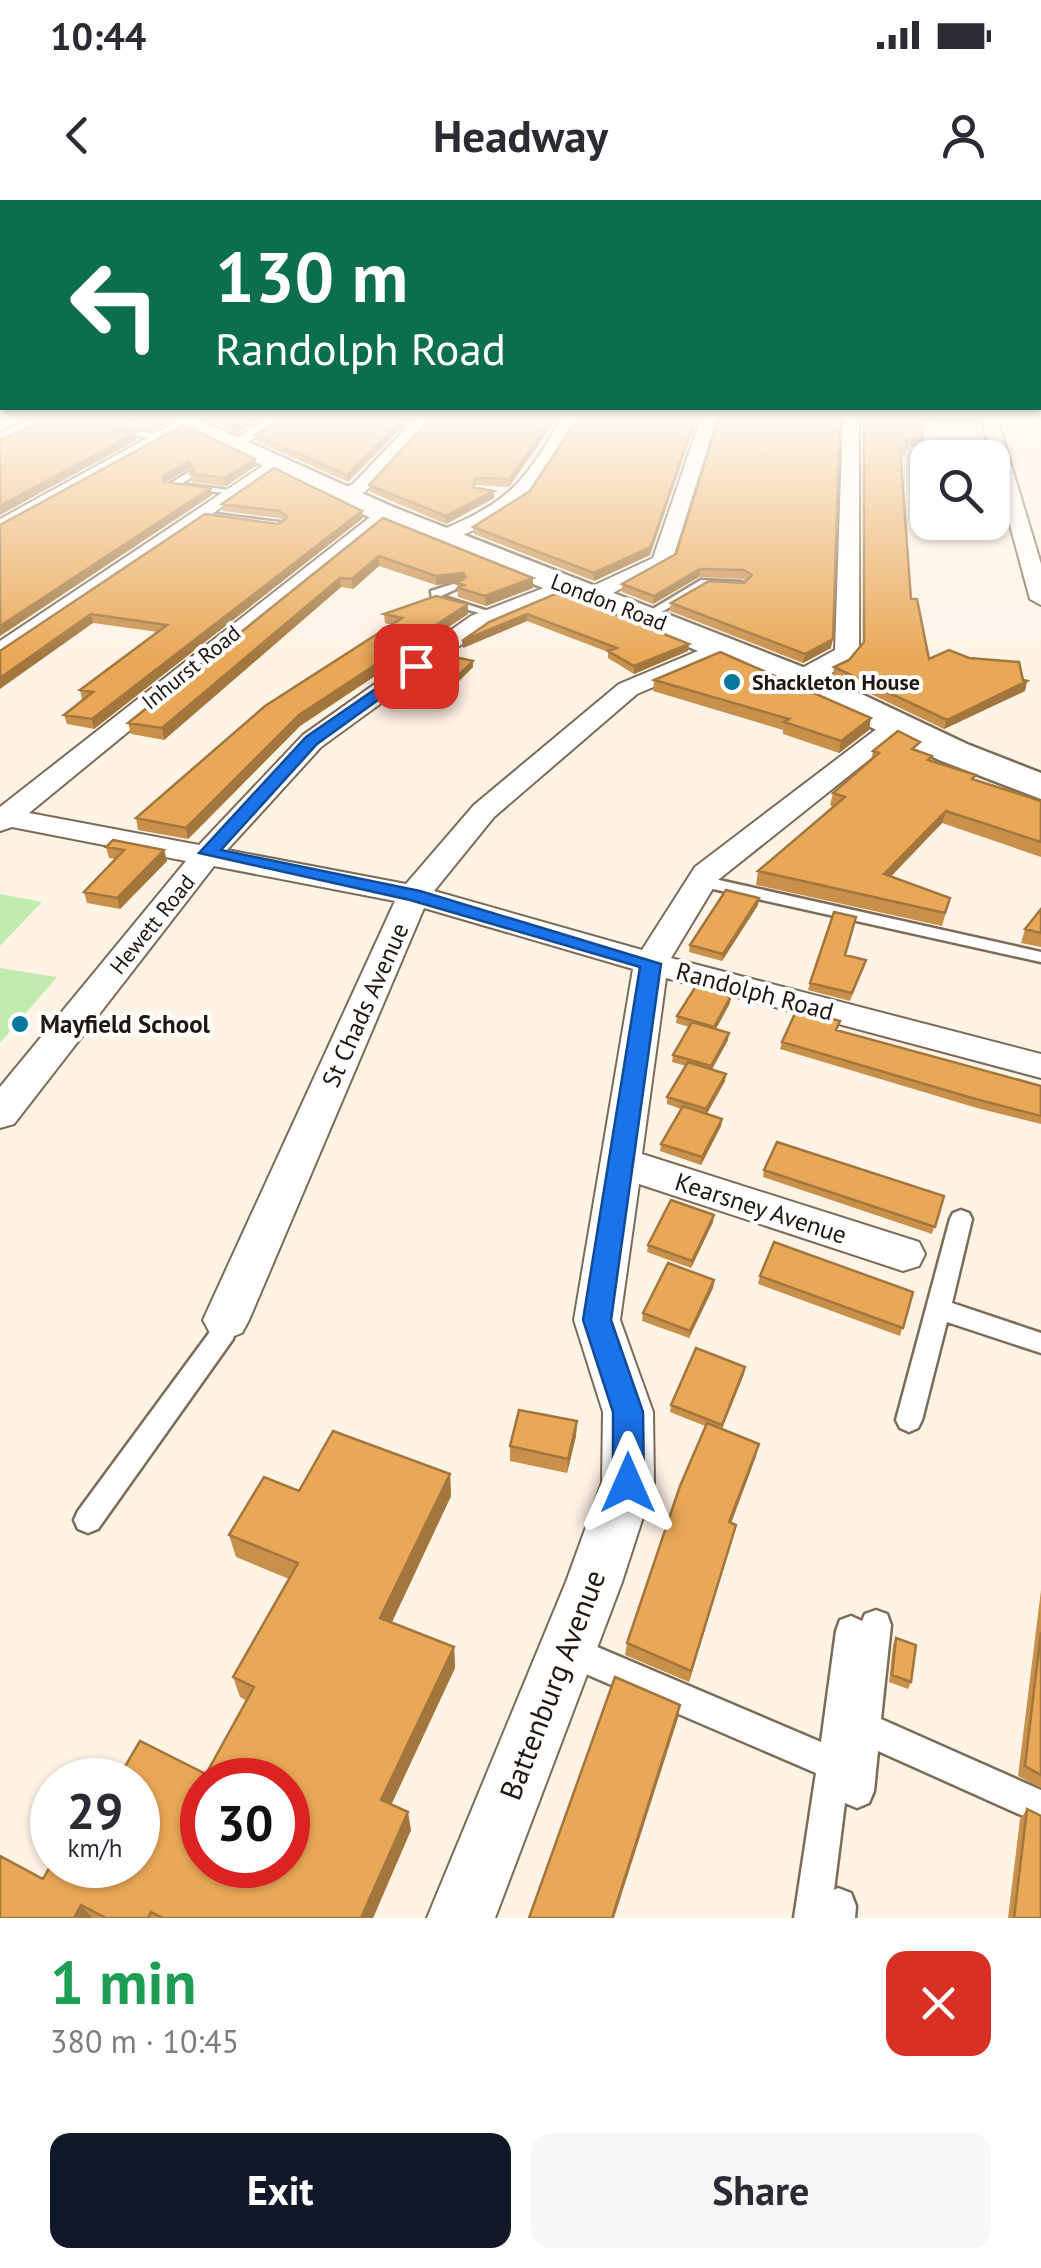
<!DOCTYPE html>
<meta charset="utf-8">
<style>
body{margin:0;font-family:"PT Sans",sans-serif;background:#f7f7f7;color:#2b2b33;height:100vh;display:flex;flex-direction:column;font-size:38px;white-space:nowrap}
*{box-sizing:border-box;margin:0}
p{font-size:32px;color:#7c7c81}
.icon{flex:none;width:55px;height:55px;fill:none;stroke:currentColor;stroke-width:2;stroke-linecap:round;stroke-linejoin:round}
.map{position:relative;height:1718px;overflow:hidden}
.sheet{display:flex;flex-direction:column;background:#fff;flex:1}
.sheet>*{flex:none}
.hud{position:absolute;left:0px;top:0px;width:1042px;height:210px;box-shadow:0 2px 8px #0004;background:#0b6e4f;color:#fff;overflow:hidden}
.buttons{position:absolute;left:910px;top:240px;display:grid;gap:20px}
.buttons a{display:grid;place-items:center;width:100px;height:100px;border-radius:20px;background:#fff;box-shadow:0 2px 8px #0004;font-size:50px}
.speed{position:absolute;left:30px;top:1558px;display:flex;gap:20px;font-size:50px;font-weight:700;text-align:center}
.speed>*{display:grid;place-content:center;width:130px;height:130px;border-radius:50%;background:#fff;box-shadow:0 2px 8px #0004;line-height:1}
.speed small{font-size:25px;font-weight:400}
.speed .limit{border:15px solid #d22;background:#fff;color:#111}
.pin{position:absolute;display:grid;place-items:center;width:85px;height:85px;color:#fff;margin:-42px;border-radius:20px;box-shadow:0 5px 15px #0006}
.me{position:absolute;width:110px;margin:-55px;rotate:0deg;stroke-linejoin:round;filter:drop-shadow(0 0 8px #0008)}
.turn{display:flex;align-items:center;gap:35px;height:210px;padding:0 50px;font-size:45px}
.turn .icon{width:130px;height:130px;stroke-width:2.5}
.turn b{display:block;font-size:70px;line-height:85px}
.round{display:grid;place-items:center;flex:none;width:105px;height:105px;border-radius:20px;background:#f7f7f7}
.headline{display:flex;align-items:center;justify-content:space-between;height:170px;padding:0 50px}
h1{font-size:60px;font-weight:600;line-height:75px;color:#1e9e55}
.button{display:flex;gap:20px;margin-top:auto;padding:20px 50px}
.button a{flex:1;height:115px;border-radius:20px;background:#111827;color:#fff;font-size:40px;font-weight:600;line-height:115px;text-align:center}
.button a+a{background:#f7f7f7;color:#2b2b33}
.status{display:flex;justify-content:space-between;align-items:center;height:70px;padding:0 50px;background:#fff;direction:ltr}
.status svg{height:28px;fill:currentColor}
header{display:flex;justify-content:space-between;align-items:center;height:130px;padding:0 50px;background:#fff;font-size:45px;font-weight:600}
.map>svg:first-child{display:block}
.green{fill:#c2ebb0}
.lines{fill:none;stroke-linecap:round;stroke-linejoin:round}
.lane-casing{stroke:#7d6b57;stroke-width:5}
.street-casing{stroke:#7d6b57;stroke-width:4}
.primary-casing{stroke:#7d6b57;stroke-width:5}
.lane{fill:#fff;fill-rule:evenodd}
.street{fill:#fff;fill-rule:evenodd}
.primary{fill:#fff;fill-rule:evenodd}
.wall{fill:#c8904b}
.shaded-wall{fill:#a3763d}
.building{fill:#e9a857;stroke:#a3763d;stroke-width:2.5;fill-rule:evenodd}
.route{fill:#1a73e8;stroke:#114b97;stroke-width:2.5}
.poi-dot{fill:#0676a0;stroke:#fff;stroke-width:4}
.labels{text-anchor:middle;stroke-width:8;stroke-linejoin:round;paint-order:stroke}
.far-street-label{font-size:22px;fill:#1f1810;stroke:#fff}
.far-poi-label{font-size:22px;font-weight:bold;fill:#1f1810;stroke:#fff;text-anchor:start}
.street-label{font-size:25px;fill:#1f1810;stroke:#fff}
.poi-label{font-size:25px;font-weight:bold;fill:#1f1810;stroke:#fff;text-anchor:start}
.near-street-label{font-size:30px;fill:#1f1810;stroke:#fff}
</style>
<div class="status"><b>10:44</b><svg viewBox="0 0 49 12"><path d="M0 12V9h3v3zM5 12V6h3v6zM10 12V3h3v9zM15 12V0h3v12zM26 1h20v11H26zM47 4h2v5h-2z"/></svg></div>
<header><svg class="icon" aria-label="back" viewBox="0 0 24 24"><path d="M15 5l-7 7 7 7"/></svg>Headway<svg class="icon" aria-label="person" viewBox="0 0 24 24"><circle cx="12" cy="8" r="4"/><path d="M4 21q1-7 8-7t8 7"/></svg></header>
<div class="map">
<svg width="1041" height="1718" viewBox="0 0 1041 1718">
<rect width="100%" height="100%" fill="#fff3e5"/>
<!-- green -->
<path class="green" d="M0,694L42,702L0,746Z
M0,768L57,777L0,843Z"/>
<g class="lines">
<defs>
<path id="lane" d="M112,228L160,234L164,237L160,240L115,232Z
M189,272L192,277L181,284L238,291L233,294L166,286Z
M207,313L279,322L284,325L279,328L203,318Z
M701,380L741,382L747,385L741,388L707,386L651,418L641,416Z
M453,384L463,386L441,396L494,413V417L432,400L431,391Z
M701,676L1041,752V762L695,685V677Z
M961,1010L969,1013L972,1019L952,1103L1041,1133V1153L947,1122L922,1220L918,1228L909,1232L900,1228L896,1220L950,1019L953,1013Z
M226,1110L235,1113L238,1120L233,1139L98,1329L88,1333L78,1329L74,1320L78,1311L212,1129L217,1113Z
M876,1410L887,1414L891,1425L881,1519L1041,1590V1624L878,1551L874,1591L869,1603L857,1608L845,1603L834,1690L838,1688L851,1693L856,1706L855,1718H794L816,1573L558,1462L553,1451L558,1440L569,1435L821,1542L836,1431L840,1420L851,1416L862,1421L865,1414Z"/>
<path id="street" d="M32,218H52L0,244V233Z
M269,218H287L240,247L226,244Z
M416,218H432L365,292L338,299V291L353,284Z
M562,218H577C549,269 527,308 472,331C459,336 448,344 434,341V333C508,303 522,286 562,218Z
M701,218H717L672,361L600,400H584V390L653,358Z
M843,218H859V451L845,467L800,486L788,479L791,474L835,450Z
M981,218H997L1041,364V405L1030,399Z
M182,219L195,222L0,333V319Z
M270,261L284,265L0,458V441Z
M383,307L390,309V317L29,613L199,645L303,535L471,416L567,379L577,385L574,389L487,426L321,547L227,650L406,684L474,605L619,484L717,443H733V453L637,494L494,617L434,691L642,750L695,667L887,521H905L909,526L905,531L718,680L671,758L1041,854V878L666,778L642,954L919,1042L925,1054L919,1066L903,1071L639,984L620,1120L653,1212L654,1283L622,1382L495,1718H427L566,1382L602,1283L603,1212L574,1120L633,769L424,708L249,1120L242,1133L226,1139L210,1133L203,1120L395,701L214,666L14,924L0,928V887L186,661L12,627L0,631V607Z"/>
<path id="primary" d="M165,218H195L393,307L813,471L967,544L1041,573V599L939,560L787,487L373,319Z"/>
</defs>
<!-- lane casing -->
<use href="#lane" class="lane-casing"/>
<!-- street casing -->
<use href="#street" class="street-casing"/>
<!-- primary casing -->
<use href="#primary" class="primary-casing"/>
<!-- lane -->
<use href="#lane" class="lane"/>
<!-- street -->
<use href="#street" class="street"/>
<!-- primary -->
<use href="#primary" class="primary"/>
</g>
<!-- wall -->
<path class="wall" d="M49,218H166L167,223L155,230L111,225L113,229L137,240Z
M204,218H261L237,233Z
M411,218L348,282L256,241L255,235Z
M557,218L509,287L476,285L475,288L494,298L446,324L370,292L369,285Z
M578,218H697L650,355L594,381L474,334L473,327L530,291Z
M719,218L831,448L803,463L670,411L671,403L744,383L746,381L743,379L699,377L653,404L622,392V384L676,354Z
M863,218H975L973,224L921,221L923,240L922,247L906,246L905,255H901L911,399L929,459L1027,481L1025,491L944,529L833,476L834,467L849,460L863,444Z
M184,225L255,259L256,266L226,286L192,282L191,274L192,273L190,268L165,282L212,295L0,436V325Z
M222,304L362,311L363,318L94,529L67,524L64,515L84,499H82L80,490L158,432L93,423L0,451L284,321L279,318L223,311Z
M383,318L533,388L486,406L458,397L457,383L436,385L379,366L353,389L341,387L164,540L131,534L128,523Z
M560,392L688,451L634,474L608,458V452L527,421L463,448Z
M468,404V414L300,526L188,639L138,630L136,618L391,425L385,423L384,414Z
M473,467L455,485L442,494L408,488L407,482Z
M654,480L869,530L839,553L783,534V530L653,491Z
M873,551H918L932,556L931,561L975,580L1041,601V657L942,623L891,676L950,698L942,726L756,685L758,671L834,607L830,605L833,593L871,560Z
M106,647L164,650L167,661L120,709L87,703L84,692L115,659L109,658Z
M759,698L758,705L722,761L689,752L690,745Z
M1041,709V747L1021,743L1025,729Z
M846,755L866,760L850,801L808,790L810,783Z
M730,803L716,829L728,840L712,869L725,881L707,914L722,919L721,926L701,965L660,951L661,944L681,909L667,904V897L686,866L672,862L673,855L689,827L676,823L677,816Z
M837,831L1041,886V924L977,908L780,849L782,842Z
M764,970L944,996L932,1034L763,977Z
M713,1022L691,1068L647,1052L648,1045Z
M760,1076L913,1092L900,1136L758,1084Z
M714,1080L713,1088L689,1138L642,1121L643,1113Z
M744,1174L722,1229L756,1256L731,1323L733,1337L689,1482L625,1455L627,1443L705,1226L670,1212L671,1205Z
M577,1221L576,1236L567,1273L510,1261V1246Z
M450,1274L451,1296L392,1422L454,1447L455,1468L391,1605L411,1630L373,1718H0L43,1679L206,1574L247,1501L240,1497L233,1477L289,1379L236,1357L229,1335L299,1291Z
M1041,1390V1588L1018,1576Z
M896,1438L911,1482L908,1489L889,1482L893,1445Z
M1027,1609L1041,1718H1008L1020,1619Z"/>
<!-- shaded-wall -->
<path class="shaded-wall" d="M163,218H166L167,223L155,230L154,223Z
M250,218H261L237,233L236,226Z
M404,218H411L348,282L347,275Z
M553,218H557L509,287V279Z
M695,218H697L650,355L594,381V373Z
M135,233L137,240L0,315V306Z
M255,259L256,266L226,286L225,278Z
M189,261L190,268L164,283L163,276Z
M211,288L212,295L0,436V426Z
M494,291V298L446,324V316Z
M362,311L363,318L94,529L92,519Z
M379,356V366L353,389L352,379Z
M700,369L699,377L653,404L654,396Z
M463,373L464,382L436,385V376Z
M340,378L341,387L164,540L162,528Z
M533,378V388L486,406L485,396Z
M468,404V414L300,526L188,639L186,628L299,515Z
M91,414L93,423L0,489V478Z
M527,414V421L463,448L462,441Z
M833,439L831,448L803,463L805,454Z
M689,444L688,451L634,474V466Z
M473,461V467L455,485L442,494V488Z
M1027,481L1025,491L944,529L947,520Z
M871,518L869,530L839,553L841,541Z
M946,611L942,623L881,687L884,674Z
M164,650L167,661L120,709L117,698Z
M759,698L758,705L722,761L723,754Z
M731,796L730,803L713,834L714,827Z
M729,833L728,840L710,873L711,866Z
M726,874L725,881L705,916L706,909Z
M722,919L721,926L701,965L702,957Z
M714,1015L713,1022L691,1068L692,1061Z
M714,1080L713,1088L689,1138L690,1131Z
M745,1167L744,1174L720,1233L722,1225Z
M577,1221L576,1236L567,1273L568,1259Z
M759,1244L756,1256L727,1334L729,1322Z
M450,1274L451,1296L384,1439L380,1418Z
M736,1325L733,1337L689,1482L691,1471Z
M454,1447L455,1468L385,1618L381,1600Z
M680,1505L678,1518L614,1718H612Z
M408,1612L411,1630L373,1718H361Z
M81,1705L92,1718H74Z"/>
<!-- building -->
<path class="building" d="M49,218H163L154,223L108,218L113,229L135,233L0,306V240Z
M218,218H250L236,226Z
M282,218H404L347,275L255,235Z
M431,218H553L509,279L476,278L473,287L494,291L446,316L369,285Z
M578,218H695L651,347L594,373L473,327L530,291Z
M719,218H840L833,439L805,454L671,403L709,381L744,383L752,375L744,370L700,369L654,396L622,384L676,354Z
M864,218H921L923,240L906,239L907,248H900L911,399H917L929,459L949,450L969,458L1019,462L1023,480L1027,481L947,520L834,467L849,460L864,442Z
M184,225L255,259L225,278L191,274L194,271L189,261L163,276L164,282L211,288L0,426V325Z
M274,268L362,311L92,519L64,515L93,492L80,490L167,425L91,414L0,478V451L205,314L278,324L285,320L287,316L279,311L222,304Z
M383,318L533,378L485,396L458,388L464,385L457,383L466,377L463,373L436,376L379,356L352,379L340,378L162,528L128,523Z
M560,392L689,444L634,466L608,451L617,448L527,414L462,441L489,422Z
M436,396L468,404L299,515L186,628L136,618L265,506L402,418L384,414Z
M720,452L871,518L841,541L784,522L789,519L654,480Z
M446,455L473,461L455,479L442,488L407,482Z
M898,531L920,542L912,549L932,556L928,560L976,575L972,579L1041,601V642L946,611L884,674L950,698L945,713L758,671L845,597L833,593L879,553L873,551Z
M113,640L164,650L117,698L84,692L124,650L106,647Z
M726,690L759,698L723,754L690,745Z
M1041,709V733L1025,729Z
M834,712L856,717L845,755L866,760L852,793L810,783Z
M696,786L731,796L714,827L677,816Z
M797,809L840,821L836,830L1041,886V916L979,900L782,842Z
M692,822L729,833L711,866L673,855Z
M688,862L726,874L706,909L667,897Z
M683,906L722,919L702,957L661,944Z
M777,942L944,996L935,1027L764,970Z
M671,1000L714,1015L692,1061L648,1045Z
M774,1042L913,1092L903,1128L760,1076Z
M668,1063L714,1080L690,1131L643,1113Z
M696,1148L745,1167L722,1225L671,1205Z
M519,1210L577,1221L568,1259L510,1246Z
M707,1223L759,1244L729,1322L736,1325L691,1471L627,1443L680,1286Z
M333,1231L450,1274L380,1418L454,1447L381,1600L408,1612L361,1718H163L151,1712L148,1718H106L81,1705L74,1718H0V1656L43,1679L52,1663V1665H138V1580H117L140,1541L206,1574L254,1487L233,1477L298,1363L229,1335L264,1277L299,1291ZM202,1580H288V1665H202Z
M1041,1432V1575L1025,1566Z
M896,1438L916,1445L911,1482L892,1475Z
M615,1477L680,1505L612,1718H529Z
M1027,1609L1041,1616V1718H1014Z"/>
<!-- sky -->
<linearGradient id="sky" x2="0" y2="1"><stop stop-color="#67b8ea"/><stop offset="0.47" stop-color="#fffaf3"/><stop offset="1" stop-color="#fffaf3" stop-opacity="0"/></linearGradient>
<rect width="1041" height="459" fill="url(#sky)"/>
<!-- route -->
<path class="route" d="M416,461L421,469L317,544L221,650L420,691L661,764L611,1120L643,1212L644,1283L640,1293L628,1298L617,1293L613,1283V1212L583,1120L640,767L410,700L199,653L306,537Z"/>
<!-- markers -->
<g class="poi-dot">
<circle cx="732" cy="482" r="10"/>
<circle cx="20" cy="824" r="10"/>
</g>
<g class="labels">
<!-- far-street labels -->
<g class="far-street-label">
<text transform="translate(609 402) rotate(21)" y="8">London Road</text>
<text transform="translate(191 467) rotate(-39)" y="8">Inhurst Road</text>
<text transform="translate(152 724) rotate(-51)" y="8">Hewett Road</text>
</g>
<!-- far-poi labels -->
<g class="far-poi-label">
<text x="752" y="490">Shackleton House</text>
</g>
<!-- street labels -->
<g class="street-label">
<text transform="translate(755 791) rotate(15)" y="9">Randolph Road</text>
<text transform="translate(365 805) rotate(-66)" y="9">St Chads Avenue</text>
<text transform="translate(761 1008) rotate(18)" y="9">Kearsney Avenue</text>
</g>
<!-- poi labels -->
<g class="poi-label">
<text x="40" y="833">Mayfield School</text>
</g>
<!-- near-street labels -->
<g class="near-street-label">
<text transform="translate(553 1485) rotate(-69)" y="10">Battenburg Avenue</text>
</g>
</g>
</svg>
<div class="buttons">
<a><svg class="icon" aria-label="search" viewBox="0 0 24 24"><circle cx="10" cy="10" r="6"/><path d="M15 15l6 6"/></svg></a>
</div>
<div class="speed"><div>29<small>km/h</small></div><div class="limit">30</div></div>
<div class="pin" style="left:416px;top:466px;background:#d93025"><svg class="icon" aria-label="arrive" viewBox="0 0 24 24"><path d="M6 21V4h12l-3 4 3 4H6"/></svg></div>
<svg class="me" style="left:628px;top:1283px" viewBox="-20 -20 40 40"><path d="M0-17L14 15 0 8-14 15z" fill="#1a73e8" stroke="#fff" stroke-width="4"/></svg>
<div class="hud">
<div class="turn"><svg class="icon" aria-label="left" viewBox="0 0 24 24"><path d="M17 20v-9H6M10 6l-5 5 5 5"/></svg><div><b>130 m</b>Randolph Road</div></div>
</div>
</div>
<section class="sheet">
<div class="headline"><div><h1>1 min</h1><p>380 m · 10:45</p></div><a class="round" style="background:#d93025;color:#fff"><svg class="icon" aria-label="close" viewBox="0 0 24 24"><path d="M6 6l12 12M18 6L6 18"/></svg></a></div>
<div class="button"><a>Exit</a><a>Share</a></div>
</section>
